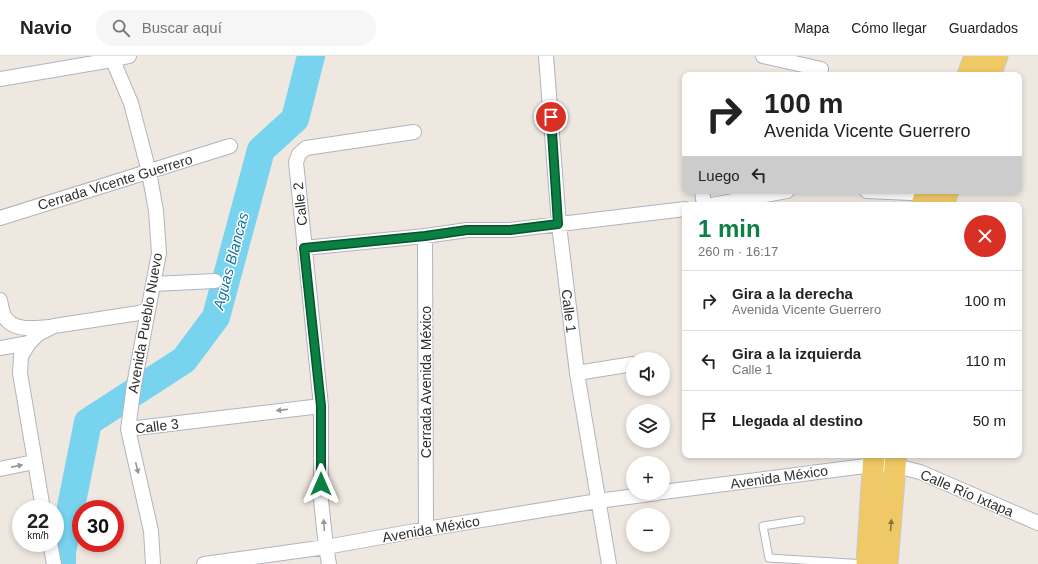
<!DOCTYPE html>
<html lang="es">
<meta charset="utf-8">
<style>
body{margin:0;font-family:Helvetica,sans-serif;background:#f6f6f6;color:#222;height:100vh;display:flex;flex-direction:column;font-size:15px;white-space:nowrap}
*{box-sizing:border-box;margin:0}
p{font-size:13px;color:#767676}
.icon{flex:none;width:22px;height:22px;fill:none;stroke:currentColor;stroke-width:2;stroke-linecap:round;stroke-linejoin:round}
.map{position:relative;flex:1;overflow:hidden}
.sheet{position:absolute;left:682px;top:146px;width:340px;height:256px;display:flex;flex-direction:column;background:#fff;border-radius:8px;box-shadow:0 2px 6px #0003}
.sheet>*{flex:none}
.top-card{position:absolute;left:682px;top:16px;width:340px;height:122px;border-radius:8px;box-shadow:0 2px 6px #0003;background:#fff;color:#222;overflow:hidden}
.controls{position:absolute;left:626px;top:296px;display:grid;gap:8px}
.controls a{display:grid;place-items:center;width:44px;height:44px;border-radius:50%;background:#fff;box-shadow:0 2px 6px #0003;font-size:20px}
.speed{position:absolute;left:12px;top:444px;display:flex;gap:8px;font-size:20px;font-weight:700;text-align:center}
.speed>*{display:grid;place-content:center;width:52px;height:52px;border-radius:50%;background:#fff;box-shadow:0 2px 6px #0003;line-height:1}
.speed small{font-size:10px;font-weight:400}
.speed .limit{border:6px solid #d22;background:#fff;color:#111}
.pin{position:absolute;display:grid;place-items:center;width:34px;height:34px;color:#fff;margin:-17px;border:2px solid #fff;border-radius:50%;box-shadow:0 1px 4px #0007}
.me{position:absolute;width:44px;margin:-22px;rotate:0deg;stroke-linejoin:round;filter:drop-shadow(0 0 3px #0008)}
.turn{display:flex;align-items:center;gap:14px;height:84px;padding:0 16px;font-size:18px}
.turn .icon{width:52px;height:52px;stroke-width:2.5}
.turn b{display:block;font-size:28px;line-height:34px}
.then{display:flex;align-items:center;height:38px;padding:0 16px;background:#0003;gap:8px;font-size:15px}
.round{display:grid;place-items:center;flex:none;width:42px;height:42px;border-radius:21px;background:#f6f6f6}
.summary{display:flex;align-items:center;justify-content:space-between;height:68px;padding:0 16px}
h1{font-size:24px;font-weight:600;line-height:30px;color:#0b8043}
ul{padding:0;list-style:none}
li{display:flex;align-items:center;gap:12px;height:60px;padding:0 16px;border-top:1px solid #e0e0e0}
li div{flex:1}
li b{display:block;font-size:15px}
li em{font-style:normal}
header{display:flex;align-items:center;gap:24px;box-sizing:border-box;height:56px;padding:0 20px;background:#fff;border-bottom:1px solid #e0e0e0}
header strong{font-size:19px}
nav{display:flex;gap:22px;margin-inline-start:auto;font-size:14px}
.search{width:280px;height:36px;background:#f6f6f6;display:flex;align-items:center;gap:10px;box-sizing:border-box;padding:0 14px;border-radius:22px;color:#767676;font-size:15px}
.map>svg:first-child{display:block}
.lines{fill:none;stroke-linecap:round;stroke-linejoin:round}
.river{stroke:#77d3ee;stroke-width:28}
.service-casing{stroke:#b1b4be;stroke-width:9}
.minor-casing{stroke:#b1b4be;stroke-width:16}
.primary-casing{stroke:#c9c9c9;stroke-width:23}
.service{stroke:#fff;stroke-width:7}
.minor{stroke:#fff;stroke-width:14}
.primary{stroke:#efc966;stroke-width:21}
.oneway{fill:#969696}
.oneway2{fill:#857447}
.route-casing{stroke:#07532c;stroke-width:10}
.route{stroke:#0b8043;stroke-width:7}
.labels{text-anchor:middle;stroke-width:3;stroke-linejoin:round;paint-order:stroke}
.street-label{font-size:14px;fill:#2e2e2e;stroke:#fff}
.water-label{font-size:15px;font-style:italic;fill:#1074a0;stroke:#fff}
</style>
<header>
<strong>Navio</strong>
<div class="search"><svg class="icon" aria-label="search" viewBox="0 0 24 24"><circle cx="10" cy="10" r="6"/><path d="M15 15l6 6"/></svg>Buscar aquí</div>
<nav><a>Mapa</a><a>Cómo llegar</a><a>Guardados</a></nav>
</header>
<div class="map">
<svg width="1038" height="508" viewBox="0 0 1038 508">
<rect width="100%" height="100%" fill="#efe8e1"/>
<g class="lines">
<!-- river -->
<path class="river" d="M62,508V496L88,366L184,304L216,261L261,94L295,63L311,0"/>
<defs>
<path id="service" d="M801,464L763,470L769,502L866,508"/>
<path id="minor" d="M111,0L131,47L149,116L156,155L159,197L134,329L128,373L151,475L153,508
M546,0L559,169L577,317L609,508
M763,0L821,13
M0,23L112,4L129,0
M702,135L704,149
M867,135L933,138
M712,149L787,135
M0,162L230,90
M425,180L426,473
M304,192L425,180L467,174H510L685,153
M153,228L215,225
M0,244C1,249 2,256 4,260C13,276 34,272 49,271
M29,287L21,300L20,317L43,453
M0,292L29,287L38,278L54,270L139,257L148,254
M577,317L633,308
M128,373L321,350
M0,413L34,406
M663,436L873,409L896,410L920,416L1038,467
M50,487L54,508
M204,508L326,491L426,473L598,445L658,437
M329,508L326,491L321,444V350L296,106L299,98L306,92L414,76"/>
<path id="primary" d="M968,19L975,0
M990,19L997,0
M922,149L926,135
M943,149L948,135
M867,508L874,399
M887,508L896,399"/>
</defs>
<!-- service casing -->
<use href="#service" class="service-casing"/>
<!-- minor casing -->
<use href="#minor" class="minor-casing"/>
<!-- primary casing -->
<use href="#primary" class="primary-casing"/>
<!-- service -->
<use href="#service" class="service"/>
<!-- minor -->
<use href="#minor" class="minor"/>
<!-- primary -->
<use href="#primary" class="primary"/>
</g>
<!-- one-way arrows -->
<defs><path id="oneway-solid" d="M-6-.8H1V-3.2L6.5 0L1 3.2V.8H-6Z"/></defs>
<g class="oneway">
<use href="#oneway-solid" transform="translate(282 354) rotate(173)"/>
<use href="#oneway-solid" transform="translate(17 410) rotate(-11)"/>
<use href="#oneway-solid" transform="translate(137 412) rotate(77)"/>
<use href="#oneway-solid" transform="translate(324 469) rotate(-95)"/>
</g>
<use class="oneway2" href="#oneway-solid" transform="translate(891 469) rotate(-85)"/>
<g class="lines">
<defs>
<path id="route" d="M321,428V350L304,192L425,180L467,174H510L558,168L551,61"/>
</defs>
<!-- route casing -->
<use href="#route" class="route-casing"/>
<!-- route -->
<use href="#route" class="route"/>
</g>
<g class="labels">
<!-- street labels -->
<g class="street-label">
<text transform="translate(115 126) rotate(-17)" y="5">Cerrada Vicente Guerrero</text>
<text transform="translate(300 148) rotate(-96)" y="5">Calle 2</text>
<text transform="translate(569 255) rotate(83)" y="5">Calle 1</text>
<text transform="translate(145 267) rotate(-80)" y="5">Avenida Pueblo Nuevo</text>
<text transform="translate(426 326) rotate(-90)" y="5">Cerrada Avenida México</text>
<text transform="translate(157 370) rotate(-7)" y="5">Calle 3</text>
<text transform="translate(779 421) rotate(-8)" y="5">Avenida México</text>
<text transform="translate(967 437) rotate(23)" y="5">Calle Río Ixtapa</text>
<text transform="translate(431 473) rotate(-10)" y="5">Avenida México</text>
</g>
<!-- water labels -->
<g class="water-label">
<text transform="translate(231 205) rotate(-75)" y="5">Aguas Blancas</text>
</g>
</g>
</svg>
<div class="controls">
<a><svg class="icon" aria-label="sound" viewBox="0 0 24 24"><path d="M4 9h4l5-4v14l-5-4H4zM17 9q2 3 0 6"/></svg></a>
<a><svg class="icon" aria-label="layers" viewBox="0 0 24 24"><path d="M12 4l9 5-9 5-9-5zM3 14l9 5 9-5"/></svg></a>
<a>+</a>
<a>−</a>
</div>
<div class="speed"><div>22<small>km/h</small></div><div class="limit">30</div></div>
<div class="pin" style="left:551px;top:61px;background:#d93025"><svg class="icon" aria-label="arrive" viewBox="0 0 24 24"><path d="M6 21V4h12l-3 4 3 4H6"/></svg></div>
<svg class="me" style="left:321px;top:428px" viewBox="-20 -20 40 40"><path d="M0-17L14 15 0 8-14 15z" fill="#0b8043" stroke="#fff" stroke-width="4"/></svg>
<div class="top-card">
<div class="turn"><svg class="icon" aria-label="right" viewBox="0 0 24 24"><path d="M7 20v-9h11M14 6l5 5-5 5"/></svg><div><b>100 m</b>Avenida Vicente Guerrero</div></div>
<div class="then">Luego<svg class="icon" aria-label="left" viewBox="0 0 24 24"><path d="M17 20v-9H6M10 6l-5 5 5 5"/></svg></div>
</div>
<section class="sheet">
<div class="summary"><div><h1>1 min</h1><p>260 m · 16:17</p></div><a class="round" style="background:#d93025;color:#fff"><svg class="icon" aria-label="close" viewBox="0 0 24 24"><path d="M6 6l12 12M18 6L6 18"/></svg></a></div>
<ul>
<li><svg class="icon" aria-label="right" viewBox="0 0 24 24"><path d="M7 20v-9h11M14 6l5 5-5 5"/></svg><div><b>Gira a la derecha</b><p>Avenida Vicente Guerrero</p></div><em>100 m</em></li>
<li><svg class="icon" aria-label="left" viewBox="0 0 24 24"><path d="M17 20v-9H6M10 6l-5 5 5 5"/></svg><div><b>Gira a la izquierda</b><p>Calle 1</p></div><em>110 m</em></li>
<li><svg class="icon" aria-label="arrive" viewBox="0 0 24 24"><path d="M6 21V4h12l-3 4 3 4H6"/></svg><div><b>Llegada al destino</b></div><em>50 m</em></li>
</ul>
</section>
</div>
